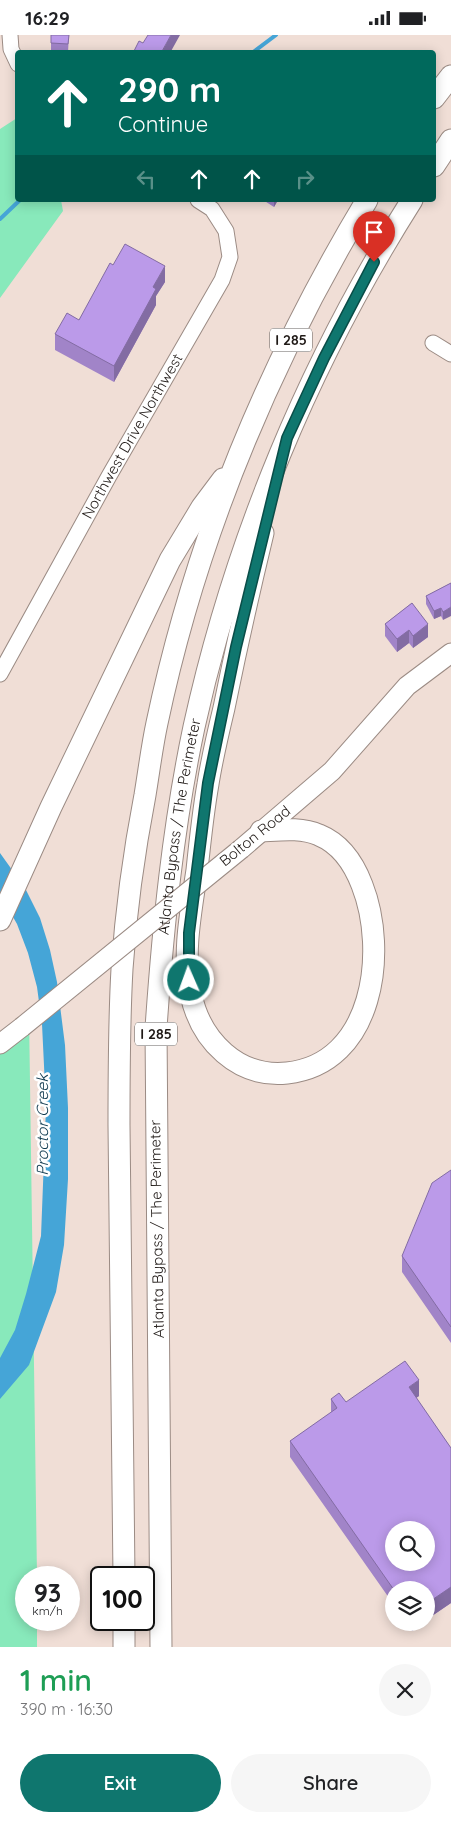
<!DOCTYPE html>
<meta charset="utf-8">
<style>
body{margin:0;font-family:Quicksand,sans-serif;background:#f6f6f6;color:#202124;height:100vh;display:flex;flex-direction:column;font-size:19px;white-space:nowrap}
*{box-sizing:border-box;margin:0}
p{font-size:16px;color:#757577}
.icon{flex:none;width:28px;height:28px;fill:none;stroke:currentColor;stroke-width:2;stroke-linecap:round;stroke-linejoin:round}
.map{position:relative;height:1612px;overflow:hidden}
.side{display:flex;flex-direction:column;background:#fff;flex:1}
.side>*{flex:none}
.top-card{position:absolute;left:15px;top:15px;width:421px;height:152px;border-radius:5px;box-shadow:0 2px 12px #0003;background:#00695c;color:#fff;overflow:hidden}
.buttons{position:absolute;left:385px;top:1486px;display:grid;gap:10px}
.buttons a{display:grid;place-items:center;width:50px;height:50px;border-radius:50%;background:#fff;box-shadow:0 2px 12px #0003;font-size:25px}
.speed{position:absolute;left:15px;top:1531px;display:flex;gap:10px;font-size:25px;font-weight:700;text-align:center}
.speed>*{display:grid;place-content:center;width:65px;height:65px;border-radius:50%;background:#fff;box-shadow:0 2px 12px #0003;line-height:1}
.speed small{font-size:12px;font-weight:400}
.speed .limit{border:2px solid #111;border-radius:8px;background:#fff;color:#111}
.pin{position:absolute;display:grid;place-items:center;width:42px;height:42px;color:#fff;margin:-51px -21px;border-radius:50% 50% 50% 0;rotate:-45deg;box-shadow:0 0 5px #0007}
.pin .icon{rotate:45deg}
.me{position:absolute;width:55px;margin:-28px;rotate:358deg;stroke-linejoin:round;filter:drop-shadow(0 0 4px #0008)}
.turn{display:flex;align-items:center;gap:18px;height:105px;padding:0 20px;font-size:22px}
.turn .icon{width:65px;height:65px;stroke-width:2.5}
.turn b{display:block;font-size:35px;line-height:42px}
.lanes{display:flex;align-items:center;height:48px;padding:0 20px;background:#0003;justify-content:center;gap:25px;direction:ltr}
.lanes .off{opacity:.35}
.round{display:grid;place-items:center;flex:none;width:52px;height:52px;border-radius:26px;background:#f6f6f6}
.summary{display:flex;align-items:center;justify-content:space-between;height:85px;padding:0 20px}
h1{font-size:30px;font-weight:600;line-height:38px;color:#1e9e55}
.primary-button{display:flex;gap:10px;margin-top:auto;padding:10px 20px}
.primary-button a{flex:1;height:58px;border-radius:30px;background:#0f766e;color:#fff;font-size:20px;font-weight:600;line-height:58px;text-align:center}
.primary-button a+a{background:#f6f6f6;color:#202124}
.status{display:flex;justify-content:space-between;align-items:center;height:35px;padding:0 25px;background:#fff;direction:ltr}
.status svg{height:14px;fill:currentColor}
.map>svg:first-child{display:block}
.green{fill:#88e9bb}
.water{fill:#45a5d7}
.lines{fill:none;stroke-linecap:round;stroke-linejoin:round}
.stream{stroke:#45a5d7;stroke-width:4}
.minor-casing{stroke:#9b8b84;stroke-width:17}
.major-casing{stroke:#9b8b84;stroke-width:21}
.highway-casing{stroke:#9b8b84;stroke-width:23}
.minor{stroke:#fff;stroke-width:15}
.major{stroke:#fff;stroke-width:19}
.highway{stroke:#fff;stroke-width:21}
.major-bridge-casing{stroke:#9b8b84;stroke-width:21;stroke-linecap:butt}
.major-bridge{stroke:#fff;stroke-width:19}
.wall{fill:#a184c8}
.shaded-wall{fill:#836ca3}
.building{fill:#bb9ae9;stroke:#836ca3;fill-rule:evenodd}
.route-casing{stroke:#0a4d48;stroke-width:12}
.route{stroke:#0f766e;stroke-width:9}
.labels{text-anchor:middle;stroke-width:5;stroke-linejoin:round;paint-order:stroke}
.shield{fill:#fff;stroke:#625e5c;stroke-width:1}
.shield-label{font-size:14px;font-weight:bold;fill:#1f1916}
.street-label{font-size:15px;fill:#1f1916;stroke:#fff}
.water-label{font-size:16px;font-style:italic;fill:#0f394e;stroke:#fff}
</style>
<div class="status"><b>16:29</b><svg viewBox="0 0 49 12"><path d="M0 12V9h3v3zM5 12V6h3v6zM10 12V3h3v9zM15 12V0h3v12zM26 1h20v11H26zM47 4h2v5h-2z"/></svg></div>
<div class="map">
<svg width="451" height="1612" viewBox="0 0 451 1612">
<rect width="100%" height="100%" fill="#f0ded6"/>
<!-- green -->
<path class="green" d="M17,83L18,165H61L63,176L0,263V94Z
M29,977L37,1542H26V1585H37V1612H0V1004Z"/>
<!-- water -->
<path class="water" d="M0,818L25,853L40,883L50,915L57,947L65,1010L68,1073V1144L64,1210L56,1257L29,1330L0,1364V1323L15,1295L26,1259L41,1201L46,1072L42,989L37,952L28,918L17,889L0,859Z"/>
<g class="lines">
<!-- stream -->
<path class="stream" d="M252,18L276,0
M0,184L20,165"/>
<defs>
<g id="minor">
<path d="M10,0L11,14L18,29"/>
<path d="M433,308L451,319"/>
<path id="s1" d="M0,639L109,441L222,245L230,222L226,196L212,174L198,165"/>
</g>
<path id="major" d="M241,814L332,736L407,651L451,618
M0,1009L22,992"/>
<g id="highway">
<path d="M434,63L451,41"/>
<path d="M434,131L451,105"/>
<path d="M261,796C280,795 301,792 319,800C341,809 354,829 362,850C388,916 374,1029 287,1038C238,1043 201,1006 191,960C182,920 191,876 197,835C200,806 203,777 208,749C212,723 218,698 224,673C236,614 249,556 263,498"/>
<path d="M0,885L51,772L170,525L202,472L223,444"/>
<path d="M124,1542L119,1090C119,1038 119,986 122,934C126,875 134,817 145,760C149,736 152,711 157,688C196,503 270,326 367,165"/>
<path d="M124,1585V1612"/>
<path id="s2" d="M161,1612L156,993C163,892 173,791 194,692C235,505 310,326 412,165"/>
</g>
</defs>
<!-- minor casing -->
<use href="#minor" class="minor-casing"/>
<!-- major casing -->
<use href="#major" class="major-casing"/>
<!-- highway casing -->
<use href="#highway" class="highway-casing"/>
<!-- minor -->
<use href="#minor" class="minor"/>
<!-- major -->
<use href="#major" class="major"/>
<!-- highway -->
<use href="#highway" class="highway"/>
<defs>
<path id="major-bridge" d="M22,992L241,814"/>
</defs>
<!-- major-bridge casing -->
<use href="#major-bridge" class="major-bridge-casing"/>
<!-- major-bridge -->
<use href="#major-bridge" class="major-bridge"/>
</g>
<!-- wall -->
<path class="wall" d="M69,0L68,17L51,16V8Z
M263,165H278L274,172Z
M113,230L165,247L156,261V270L114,347L55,315V299L79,285Z
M451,548L443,585L441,581L434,584L426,569V561Z
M412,568L428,602L413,613L409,608L397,617L385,601V589Z
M451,1135V1308L402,1237V1221Z
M419,1361L416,1363L451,1413V1568L426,1585V1555H394V1570L290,1422V1406L331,1378V1364L346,1367Z
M406,1588H423L412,1596Z"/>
<!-- shaded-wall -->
<path class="shaded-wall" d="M171,0H180L170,18H161Z
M274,165H278L274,172Z
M165,231V247L156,261V270L114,347V331L153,252Z
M451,572V581L443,585V577Z
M441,573V581L434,584V576Z
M428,589V602L413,613V601Z
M409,595V608L397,617V604Z
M419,1345V1361L409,1368V1352Z
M451,1552V1568L426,1585V1569Z
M412,1588H423L412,1596Z"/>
<!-- building -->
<path class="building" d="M51,0H69L68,9L51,8Z
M148,0H171L161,18H133L139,6L143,8Z
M125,209L165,231L153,252L156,254L114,331L55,299L67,278L79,285L110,228L113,230Z
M451,548V572L443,577L441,573L434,576L426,561Z
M412,568L428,589L413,601L409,595L397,604L385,589Z
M451,1135V1292L402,1221L432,1148Z
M405,1326L419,1345L409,1352L451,1413V1552L426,1569V1555H394L290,1406L337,1373L331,1364L339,1358L346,1367ZM394,1495H426V1528H394Z"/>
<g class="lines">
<defs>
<path id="route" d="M189,945V898L208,748L236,612L287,403L324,323L374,227"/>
</defs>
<!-- route casing -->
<use href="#route" class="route-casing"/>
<!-- route -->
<use href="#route" class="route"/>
</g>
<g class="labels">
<!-- shield labels -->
<g class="shield">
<rect x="270" y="293.5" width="42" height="23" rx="4"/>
<rect x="135" y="987.5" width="42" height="23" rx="4"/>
</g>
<g class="shield-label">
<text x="291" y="310">I 285</text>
<text x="156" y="1004">I 285</text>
</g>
<!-- street labels -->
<g class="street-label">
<text dy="5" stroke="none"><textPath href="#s1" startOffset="272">Northwest Drive Northwest</textPath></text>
<text dy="5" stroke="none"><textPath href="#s2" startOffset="822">Atlanta Bypass / The Perimeter</textPath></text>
<text transform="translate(255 801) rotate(-39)" y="5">Bolton Road</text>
<text transform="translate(157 1194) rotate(-91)" y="5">Atlanta Bypass / The Perimeter</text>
</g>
<!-- water labels -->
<g class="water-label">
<text transform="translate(42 1090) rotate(-90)" y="6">Proctor Creek</text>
</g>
</g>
</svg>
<div class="buttons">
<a><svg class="icon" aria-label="search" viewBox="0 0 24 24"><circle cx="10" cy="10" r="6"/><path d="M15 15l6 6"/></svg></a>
<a><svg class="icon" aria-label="layers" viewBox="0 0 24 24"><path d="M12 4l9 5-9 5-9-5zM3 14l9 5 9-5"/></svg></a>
</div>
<div class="speed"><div>93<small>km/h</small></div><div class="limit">100</div></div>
<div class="pin" style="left:374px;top:227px;background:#d93025"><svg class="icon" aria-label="arrive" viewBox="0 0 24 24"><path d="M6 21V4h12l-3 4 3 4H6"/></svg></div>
<svg class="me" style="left:189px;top:945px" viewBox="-20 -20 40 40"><circle r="17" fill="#0f766e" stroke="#fff" stroke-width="3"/><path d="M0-11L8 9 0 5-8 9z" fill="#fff"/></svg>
<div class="top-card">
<div class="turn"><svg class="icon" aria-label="ahead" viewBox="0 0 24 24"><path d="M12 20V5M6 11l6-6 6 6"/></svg><div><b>290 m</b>Continue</div></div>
<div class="lanes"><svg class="icon off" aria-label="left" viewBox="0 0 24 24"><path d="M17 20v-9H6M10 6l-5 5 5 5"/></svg><svg class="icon" aria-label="ahead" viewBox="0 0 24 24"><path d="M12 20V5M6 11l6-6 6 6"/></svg><svg class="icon" aria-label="ahead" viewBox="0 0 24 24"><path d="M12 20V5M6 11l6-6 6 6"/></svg><svg class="icon off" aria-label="right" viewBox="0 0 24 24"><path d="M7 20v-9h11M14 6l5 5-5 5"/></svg></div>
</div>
</div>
<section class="side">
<div class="summary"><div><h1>1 min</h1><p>390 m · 16:30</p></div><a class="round"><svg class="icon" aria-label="close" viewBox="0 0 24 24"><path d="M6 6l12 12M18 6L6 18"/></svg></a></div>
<div class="primary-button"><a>Exit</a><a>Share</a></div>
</section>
